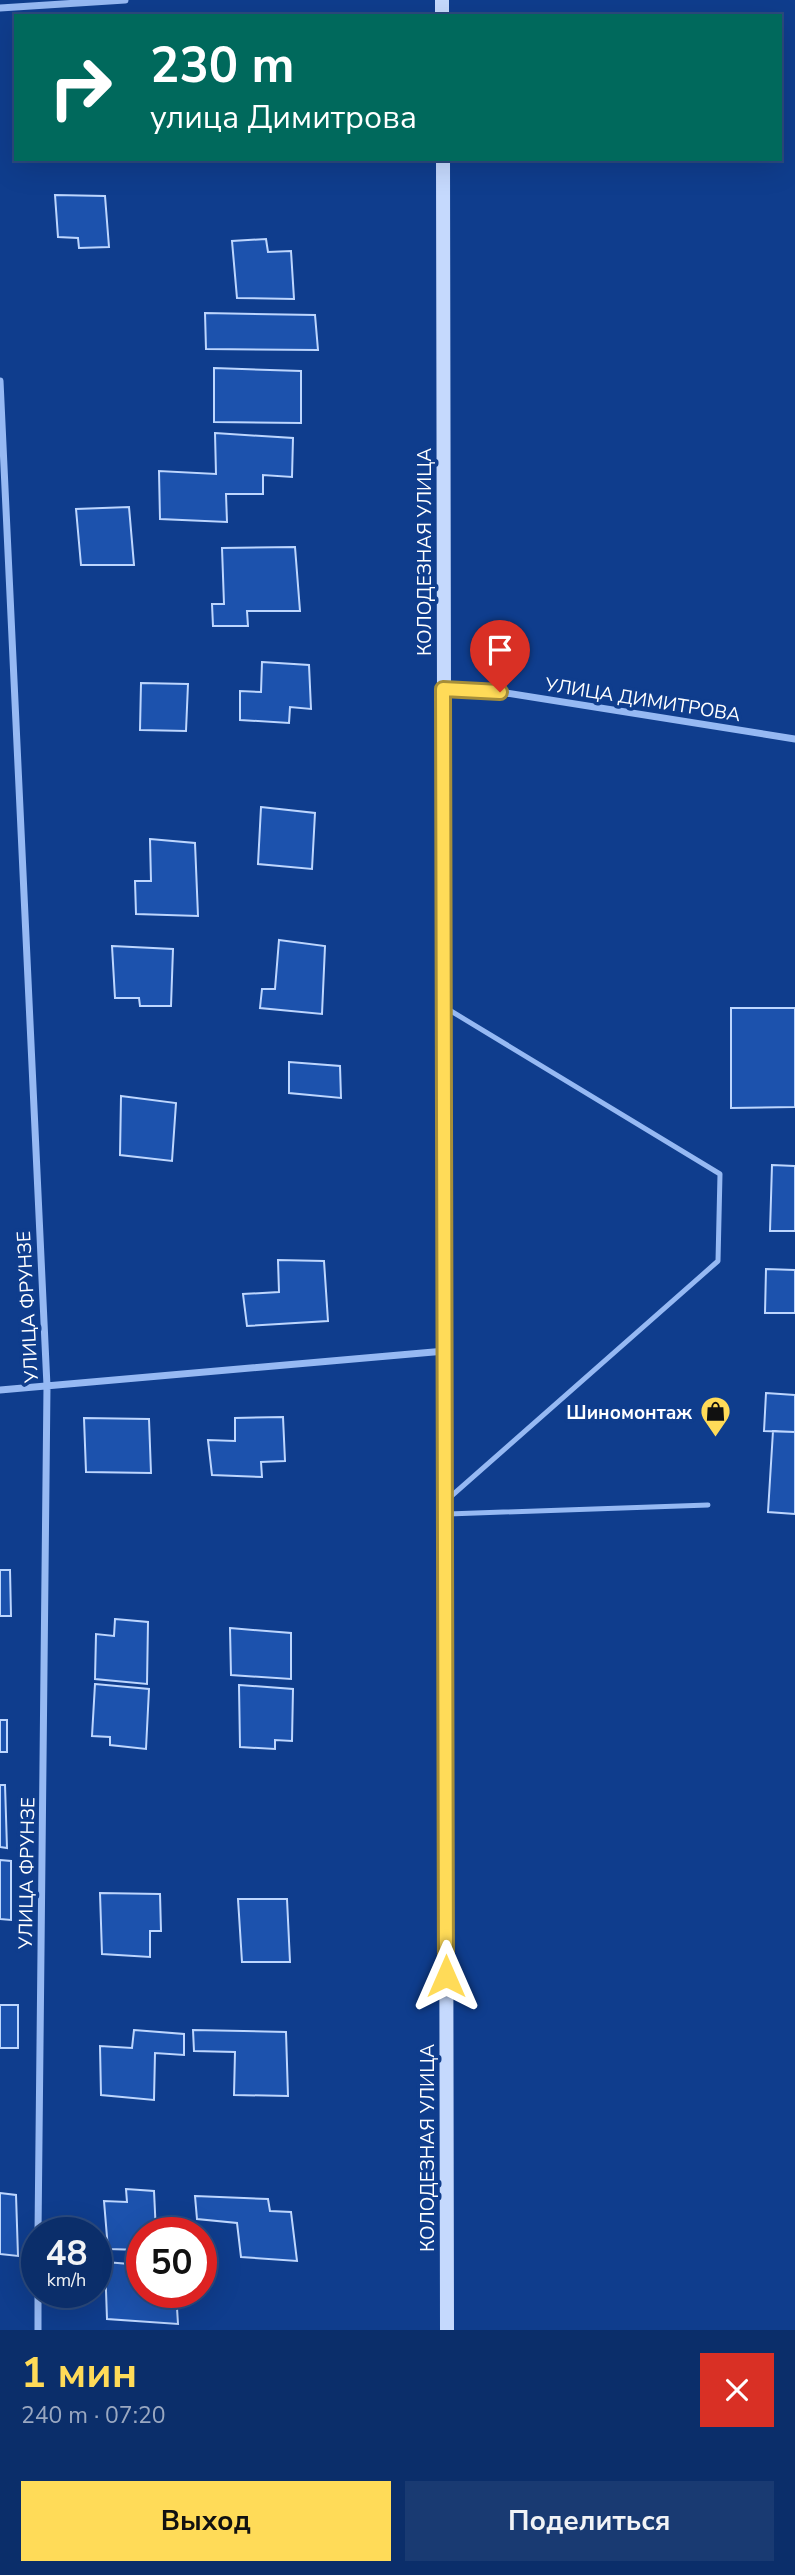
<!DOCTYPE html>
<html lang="ru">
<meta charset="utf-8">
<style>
body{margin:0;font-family:"Nunito Sans",sans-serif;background:#193a72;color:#f1f3f6;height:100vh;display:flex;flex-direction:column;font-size:26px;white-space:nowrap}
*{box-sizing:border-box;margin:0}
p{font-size:23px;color:#9aa8c1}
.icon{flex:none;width:38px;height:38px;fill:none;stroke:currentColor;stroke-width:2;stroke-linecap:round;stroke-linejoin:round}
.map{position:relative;height:2330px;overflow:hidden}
.side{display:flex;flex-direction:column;background:#0b2e6a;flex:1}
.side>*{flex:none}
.banner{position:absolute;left:14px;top:14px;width:768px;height:147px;border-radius:0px;box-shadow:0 7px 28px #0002,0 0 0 2px #2b4a7e;background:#00695c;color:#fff;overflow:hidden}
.speed{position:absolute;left:21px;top:2217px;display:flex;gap:14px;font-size:35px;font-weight:700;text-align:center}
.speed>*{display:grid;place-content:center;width:91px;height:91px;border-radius:50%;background:#0b2e6a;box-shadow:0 7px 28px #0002,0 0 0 2px #2b4a7e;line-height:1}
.speed small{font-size:18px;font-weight:400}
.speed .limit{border:10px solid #d22;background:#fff;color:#111}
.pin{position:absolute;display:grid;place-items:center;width:60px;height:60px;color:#fff;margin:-72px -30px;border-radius:50% 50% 50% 0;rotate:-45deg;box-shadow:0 0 7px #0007}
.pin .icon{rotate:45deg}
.me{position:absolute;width:77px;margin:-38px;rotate:0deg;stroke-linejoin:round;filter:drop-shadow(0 0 5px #0008)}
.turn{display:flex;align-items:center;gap:24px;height:147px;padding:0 21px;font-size:32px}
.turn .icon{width:91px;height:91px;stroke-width:2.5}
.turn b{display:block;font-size:49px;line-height:60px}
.round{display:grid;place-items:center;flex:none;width:74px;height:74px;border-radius:0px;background:#193a72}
.head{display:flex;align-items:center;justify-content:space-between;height:119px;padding:0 21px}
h1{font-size:42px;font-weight:700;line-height:52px;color:#ffdb58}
.button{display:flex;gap:14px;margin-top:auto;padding:14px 21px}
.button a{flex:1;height:80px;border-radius:0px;background:#ffdb58;color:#111;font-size:28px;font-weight:700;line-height:80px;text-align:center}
.button a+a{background:#193a72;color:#f1f3f6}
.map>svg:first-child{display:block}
.building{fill:#1c52ad;stroke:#bdd6fe;stroke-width:2}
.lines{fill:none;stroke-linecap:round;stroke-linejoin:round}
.service{stroke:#96b9f3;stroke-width:5}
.minor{stroke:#96b9f3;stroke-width:7}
.secondary{stroke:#c5d9fd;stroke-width:14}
.route-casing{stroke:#a68e39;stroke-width:18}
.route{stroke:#ffdb58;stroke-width:12}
.labels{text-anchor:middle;stroke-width:7;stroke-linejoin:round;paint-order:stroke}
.street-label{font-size:19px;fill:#fff;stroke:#0f3d8d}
.poi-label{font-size:19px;font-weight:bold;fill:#fff;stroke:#0f3d8d;text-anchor:end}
</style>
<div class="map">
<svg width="795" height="2330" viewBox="0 0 795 2330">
<rect width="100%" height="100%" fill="#0f3d8d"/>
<!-- building -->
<path class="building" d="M55,195L105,196L109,247L79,248L78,238L58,237Z
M266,239L268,252L291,251L294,299L237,298L232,241Z
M205,313L315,315L318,350L206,349Z
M214,368L301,371V423L214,422Z
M215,433L293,438L292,477L263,475V494H226L227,522L160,519L159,471L216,474Z
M129,507L134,565H81L76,509Z
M295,547L300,611H247L248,626H213L212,604H224L222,548Z
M262,662L309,665L311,709L290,707L289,723L240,720V691L261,692Z
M141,683L188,684L186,731L140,730Z
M261,807L315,813L312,869L258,864Z
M150,839L195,843L198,916L136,914L135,881H151Z
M279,940L325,946L322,1014L260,1008L262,989H275Z
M112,946L173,949L171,1006H140L139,998H115Z
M731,1008H795V1107L731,1108Z
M289,1062L340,1066L341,1098L289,1093Z
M121,1096L176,1103L172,1161L120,1155Z
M772,1165L795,1166V1231H770Z
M278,1260L324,1261L328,1321L247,1326L243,1294L279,1292Z
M766,1269L795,1270V1313H765Z
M766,1393L795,1395V1432L764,1431Z
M283,1417L285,1461L261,1462L262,1477L212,1475L208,1440L235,1441V1418Z
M84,1418L149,1419L151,1473L86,1472Z
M773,1431L795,1432V1514L768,1512Z
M0,1570H10L11,1616H0Z
M115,1619L148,1622L147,1684L95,1679L96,1634L114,1636Z
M230,1628L291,1633V1679L231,1675Z
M95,1684L149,1689L146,1749L110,1745V1737L92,1736Z
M239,1685L293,1689L292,1741L275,1740V1749L240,1747Z
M0,1720H7V1752H0Z
M0,1785H5L7,1848L0,1847Z
M0,1860L11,1861V1920L0,1919Z
M100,1893L160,1894L161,1931H150V1957L102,1954Z
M238,1899H287L290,1962H242Z
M0,2005H18V2048H0Z
M134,2030L184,2034V2055L155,2053L154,2100L101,2095L100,2046L132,2048Z
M193,2030L286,2032L288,2096L234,2095L235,2052L194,2051Z
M126,2189L154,2191L156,2233H142V2250L108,2249L104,2201L127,2202Z
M0,2193L16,2195L18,2256L0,2254Z
M195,2196L268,2199L270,2211L291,2212L297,2261L241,2257L237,2223L197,2219Z
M105,2262L142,2265V2292H176L178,2324L107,2319Z"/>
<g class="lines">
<!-- service -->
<path class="service" d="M446,1008L720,1174L718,1261L448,1499
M448,1514L708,1505"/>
<!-- minor -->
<path class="minor" d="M0,8L125,0
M0,381L47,1386L38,2233
M444,689L500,692L795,739
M0,1390L445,1351
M38,2330V2292"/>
<!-- secondary -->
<path class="secondary" d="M442,0V16
M443,159L447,2330"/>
</g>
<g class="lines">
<defs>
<path id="route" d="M446,1976L443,689L500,692"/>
</defs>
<!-- route casing -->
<use href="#route" class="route-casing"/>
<!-- route -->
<use href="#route" class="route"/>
</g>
<!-- icons -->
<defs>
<symbol id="shop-pin" viewBox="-11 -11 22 30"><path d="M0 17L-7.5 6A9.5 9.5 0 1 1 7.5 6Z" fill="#ffdb58" stroke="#0f3d8d"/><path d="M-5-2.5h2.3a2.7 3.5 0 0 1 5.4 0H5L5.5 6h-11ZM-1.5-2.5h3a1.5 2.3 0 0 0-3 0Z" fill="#111"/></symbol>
</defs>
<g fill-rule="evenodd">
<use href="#shop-pin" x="698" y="1394" width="35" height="47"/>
</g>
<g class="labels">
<!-- street labels -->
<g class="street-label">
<text transform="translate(424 552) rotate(-90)" y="7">КОЛОДЕЗНАЯ УЛИЦА</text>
<text transform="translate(643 699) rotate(9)" y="7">УЛИЦА ДИМИТРОВА</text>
<text transform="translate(27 1307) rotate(-93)" y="7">УЛИЦА ФРУНЗЕ</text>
<text transform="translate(26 1873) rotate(-89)" y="7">УЛИЦА ФРУНЗЕ</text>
<text transform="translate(427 2148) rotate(-90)" y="7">КОЛОДЕЗНАЯ УЛИЦА</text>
</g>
<!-- poi labels -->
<g class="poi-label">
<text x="692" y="1419">Шиномонтаж</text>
</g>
</g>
</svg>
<div class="speed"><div>48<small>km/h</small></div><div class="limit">50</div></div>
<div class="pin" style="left:500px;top:692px;background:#d93025"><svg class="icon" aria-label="arrive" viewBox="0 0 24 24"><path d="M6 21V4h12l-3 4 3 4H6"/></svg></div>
<svg class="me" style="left:446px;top:1976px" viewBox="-20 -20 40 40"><path d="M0-17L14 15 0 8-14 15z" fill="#ffdb58" stroke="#fff" stroke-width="4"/></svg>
<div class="banner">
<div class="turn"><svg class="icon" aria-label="right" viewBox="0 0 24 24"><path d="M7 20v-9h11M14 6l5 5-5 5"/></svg><div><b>230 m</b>улица Димитрова</div></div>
</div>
</div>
<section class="side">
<div class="head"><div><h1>1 мин</h1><p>240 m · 07:20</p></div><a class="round" style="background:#d93025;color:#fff"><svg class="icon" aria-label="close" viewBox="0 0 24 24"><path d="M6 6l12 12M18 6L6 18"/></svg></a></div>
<div class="button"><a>Выход</a><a>Поделиться</a></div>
</section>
